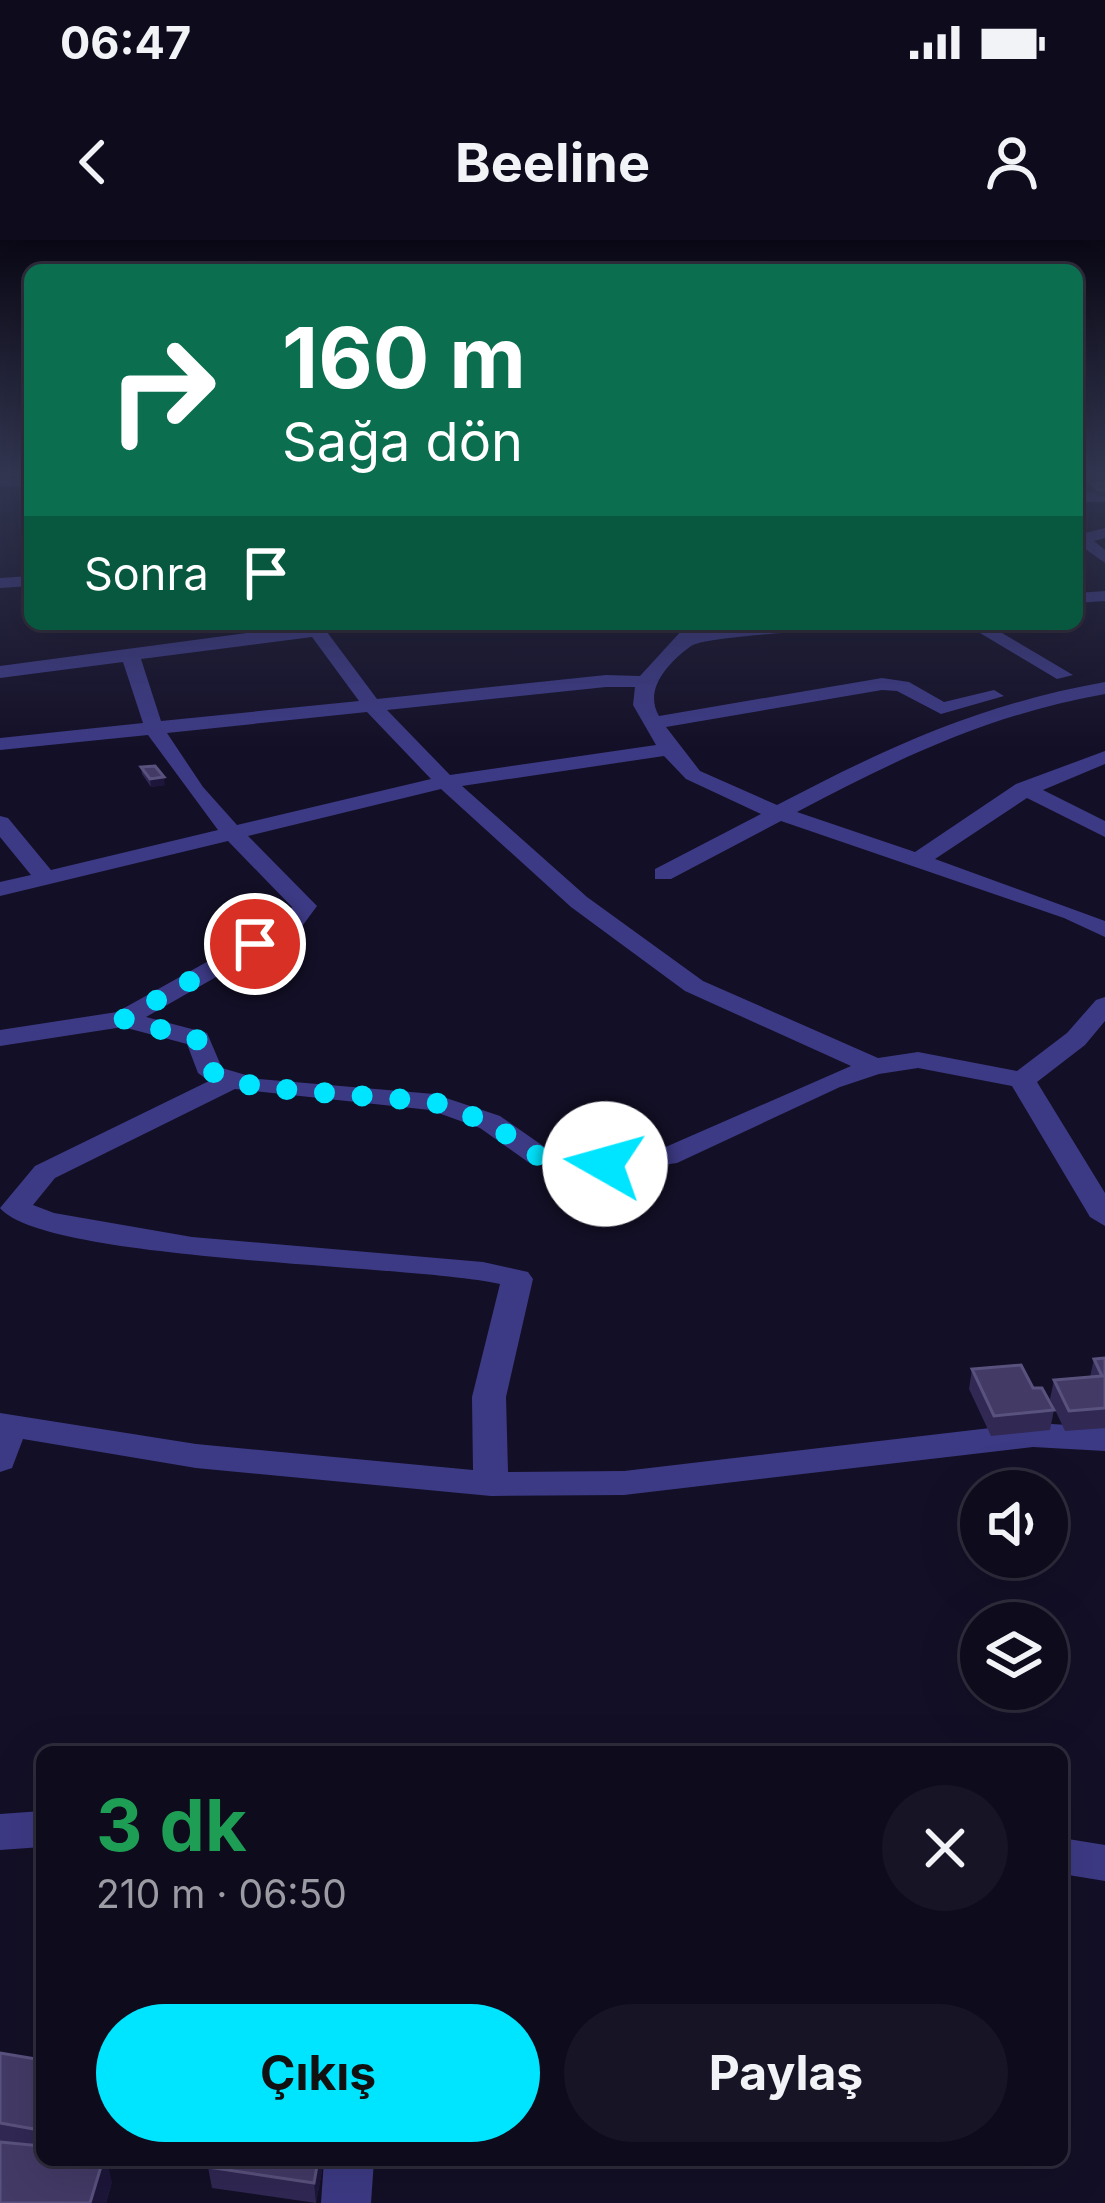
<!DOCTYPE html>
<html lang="tr">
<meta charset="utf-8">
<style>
body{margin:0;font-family:Inter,sans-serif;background:#171425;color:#f1f3f6;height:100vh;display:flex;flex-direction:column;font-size:45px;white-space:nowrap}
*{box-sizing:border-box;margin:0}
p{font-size:39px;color:#9b9ba3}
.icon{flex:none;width:66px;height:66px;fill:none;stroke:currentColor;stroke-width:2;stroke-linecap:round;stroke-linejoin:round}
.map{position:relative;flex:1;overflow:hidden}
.details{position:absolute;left:36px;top:1506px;width:1032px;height:420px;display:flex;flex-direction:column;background:#0e0b1c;border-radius:18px;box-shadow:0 12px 48px #0002,0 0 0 3px #2e2b3b}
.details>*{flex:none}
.top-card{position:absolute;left:24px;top:24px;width:1059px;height:366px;border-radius:18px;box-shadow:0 12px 48px #0002,0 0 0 3px #2e2b3b;background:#0b6e4f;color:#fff;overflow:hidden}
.tools{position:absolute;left:960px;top:1230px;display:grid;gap:24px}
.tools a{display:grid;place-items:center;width:108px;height:108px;border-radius:50%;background:#0e0b1c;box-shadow:0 12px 48px #0002,0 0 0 3px #2e2b3b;font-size:60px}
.pin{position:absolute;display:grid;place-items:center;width:102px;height:102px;color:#fff;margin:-51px;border:6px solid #fff;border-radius:50%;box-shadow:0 3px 12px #0007}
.me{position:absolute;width:132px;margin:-66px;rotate:277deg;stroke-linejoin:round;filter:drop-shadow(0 0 9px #0008)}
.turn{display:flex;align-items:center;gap:42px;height:252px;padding:0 60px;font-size:54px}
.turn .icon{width:156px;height:156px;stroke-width:2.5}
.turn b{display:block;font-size:84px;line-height:102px}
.then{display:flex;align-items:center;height:114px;padding:0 60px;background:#0003;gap:24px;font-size:45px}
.round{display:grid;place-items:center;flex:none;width:126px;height:126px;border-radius:63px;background:#171425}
.headline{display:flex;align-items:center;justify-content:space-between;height:204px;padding:0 60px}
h1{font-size:72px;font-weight:700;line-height:90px;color:#1e9e55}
.button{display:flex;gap:24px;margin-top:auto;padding:24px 60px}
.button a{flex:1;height:138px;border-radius:72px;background:#00e5ff;color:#111;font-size:48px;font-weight:700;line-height:138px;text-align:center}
.button a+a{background:#171425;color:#f1f3f6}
.status{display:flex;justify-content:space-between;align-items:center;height:84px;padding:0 60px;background:#0e0b1c;direction:ltr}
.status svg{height:33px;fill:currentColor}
header{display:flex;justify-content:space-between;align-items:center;height:156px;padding:0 60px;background:#0e0b1c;font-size:54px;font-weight:700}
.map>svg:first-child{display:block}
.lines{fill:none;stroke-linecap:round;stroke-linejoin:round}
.minor{fill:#3d3a85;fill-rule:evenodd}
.wall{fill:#312854}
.shaded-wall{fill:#1d163a}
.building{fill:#433a66;stroke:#5a527e;stroke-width:3}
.route{stroke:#00e5ff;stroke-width:21;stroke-dasharray:0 37.8}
</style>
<div class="status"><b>06:47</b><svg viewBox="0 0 49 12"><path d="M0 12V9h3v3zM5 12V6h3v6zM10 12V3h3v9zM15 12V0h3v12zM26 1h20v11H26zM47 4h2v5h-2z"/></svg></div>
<header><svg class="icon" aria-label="back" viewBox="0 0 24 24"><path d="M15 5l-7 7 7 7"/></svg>Beeline<svg class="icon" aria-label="person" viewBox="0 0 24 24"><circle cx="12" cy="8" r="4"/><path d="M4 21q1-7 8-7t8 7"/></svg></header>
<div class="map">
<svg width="1105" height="1963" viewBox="0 0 1105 1963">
<rect width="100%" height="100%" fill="#130f26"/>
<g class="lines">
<!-- minor -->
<path class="minor" d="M30,238V246L0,247V239Z
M1077,252H1105V262H1077Z
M1105,288V298L1094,301L1105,310V323L1077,303V295Z
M30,336V346L0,348V338Z
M1105,351V361L1077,363V353Z
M314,384H334L327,392L377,459L606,435L640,436L683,389L679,384H699V392L835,384L826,389C804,392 703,397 691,406C669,422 643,449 659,476L882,438L909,442L944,462L994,450L1004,456L941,474L897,451L882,450L666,487L700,531L777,565C888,507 981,464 1105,442V454C991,474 899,518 797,572L915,612L1016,544L1105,511V524L1043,550L1105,581V597L1027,558L935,619L1105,681V697L1064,678L781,581L671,639H655V629L761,574L686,539L664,516L462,546L587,657L703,741L878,818L918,812L1017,831L1067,793L1096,760L1105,757V781L1085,805L1037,842L1105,953V986L1090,977L1012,846L918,828L879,834L840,847L677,923L605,933L528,922L480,888L430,870L235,849L55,938L33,965L54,973L192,997L483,1022L528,1032L533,1039L506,1157L508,1232L624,1231L1033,1183L1105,1187V1211L1033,1207L624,1255L491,1256L196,1228L23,1199L12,1228L0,1232V1173L196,1204L473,1230L472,1157L500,1044C412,1024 46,1022 0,968L35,926L209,841L198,833L187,804L123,787L0,806V790L117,772L284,679L292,667L228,601L0,656V642L31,635L0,597V576L8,578L51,630L218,590L148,495L0,510V498L143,483L123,422L0,438V426ZM312,397L359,461L161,481L141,419ZM606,447H635L633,465L656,505L450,535L387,470ZM367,472L431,539L237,585L203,547L167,493ZM441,549L571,667L685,751L851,826L661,909L605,915L546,908L500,876L434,854L259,839L222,828L207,793L146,777L300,689L317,666L248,596Z
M965,384H987L1073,435L1057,439Z
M42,1571V1607L0,1610V1574Z
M1062,1598L1105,1605V1641L1062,1634Z
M324,1920H374L371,1963H321Z"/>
</g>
<!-- wall -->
<path class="wall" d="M1077,234H1097L1101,236L1100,242L1083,243L1077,238Z
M1105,243V256H1098L1091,250L1092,244Z
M141,527L165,545L151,547L142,534Z
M1105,1118V1188L1065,1191L1050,1159L1054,1140L1090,1137L1094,1119Z
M972,1129L1033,1148L1054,1170L1050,1190L991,1196L969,1149Z
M0,1813L42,1820V1920L112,1942L106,1963H0Z
M324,1920L316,1963L212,1948L208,1927Z"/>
<!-- shaded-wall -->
<path class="shaded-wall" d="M164,537L165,545L151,547L150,539Z
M42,1871V1905L40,1910L34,1889Z
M103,1920H107L112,1942L106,1963H90Z
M318,1920H324L316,1963L314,1943Z"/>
<!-- building -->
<path class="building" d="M1079,234H1097L1101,236L1084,237Z
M1105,243V250H1099L1092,244Z
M155,526L164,537L150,539L141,527Z
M1105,1118V1168L1069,1171L1054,1140L1102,1136L1094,1119Z
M1021,1125L1033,1148H1042L1054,1170L994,1176L972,1129Z
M0,1813L42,1820V1871L34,1889L0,1883Z
M0,1902L42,1906V1920H103L90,1963H0Z
M210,1920H318L314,1943L208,1927Z"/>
<!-- sky -->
<linearGradient id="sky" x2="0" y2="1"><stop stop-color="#0a0815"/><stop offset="0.46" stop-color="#333752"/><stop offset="1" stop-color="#333752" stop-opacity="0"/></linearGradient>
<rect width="1105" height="508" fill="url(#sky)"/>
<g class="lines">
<!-- route -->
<path class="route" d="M255,704L124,779L198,800L212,832L256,847L434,862L490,883L538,916L605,924"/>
</g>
</svg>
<div class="tools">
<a><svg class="icon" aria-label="sound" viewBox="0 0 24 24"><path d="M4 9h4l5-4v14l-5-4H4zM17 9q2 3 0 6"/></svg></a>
<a><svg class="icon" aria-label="layers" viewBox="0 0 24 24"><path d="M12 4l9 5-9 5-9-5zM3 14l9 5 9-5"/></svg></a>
</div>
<div class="pin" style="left:255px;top:704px;background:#d93025"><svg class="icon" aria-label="arrive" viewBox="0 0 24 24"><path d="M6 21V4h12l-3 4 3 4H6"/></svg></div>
<svg class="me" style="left:605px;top:924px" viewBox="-20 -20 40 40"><circle r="19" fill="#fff"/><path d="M0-13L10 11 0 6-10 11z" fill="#00e5ff"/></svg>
<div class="top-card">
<div class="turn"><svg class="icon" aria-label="right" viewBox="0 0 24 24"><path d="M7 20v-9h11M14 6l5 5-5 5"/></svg><div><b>160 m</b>Sağa dön</div></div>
<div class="then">Sonra<svg class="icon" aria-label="arrive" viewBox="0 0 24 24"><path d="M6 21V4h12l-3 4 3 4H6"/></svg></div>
</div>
<section class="details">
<div class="headline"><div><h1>3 dk</h1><p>210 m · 06:50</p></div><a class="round"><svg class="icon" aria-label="close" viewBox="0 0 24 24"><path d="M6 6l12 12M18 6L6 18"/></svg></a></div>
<div class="button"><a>Çıkış</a><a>Paylaş</a></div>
</section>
</div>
